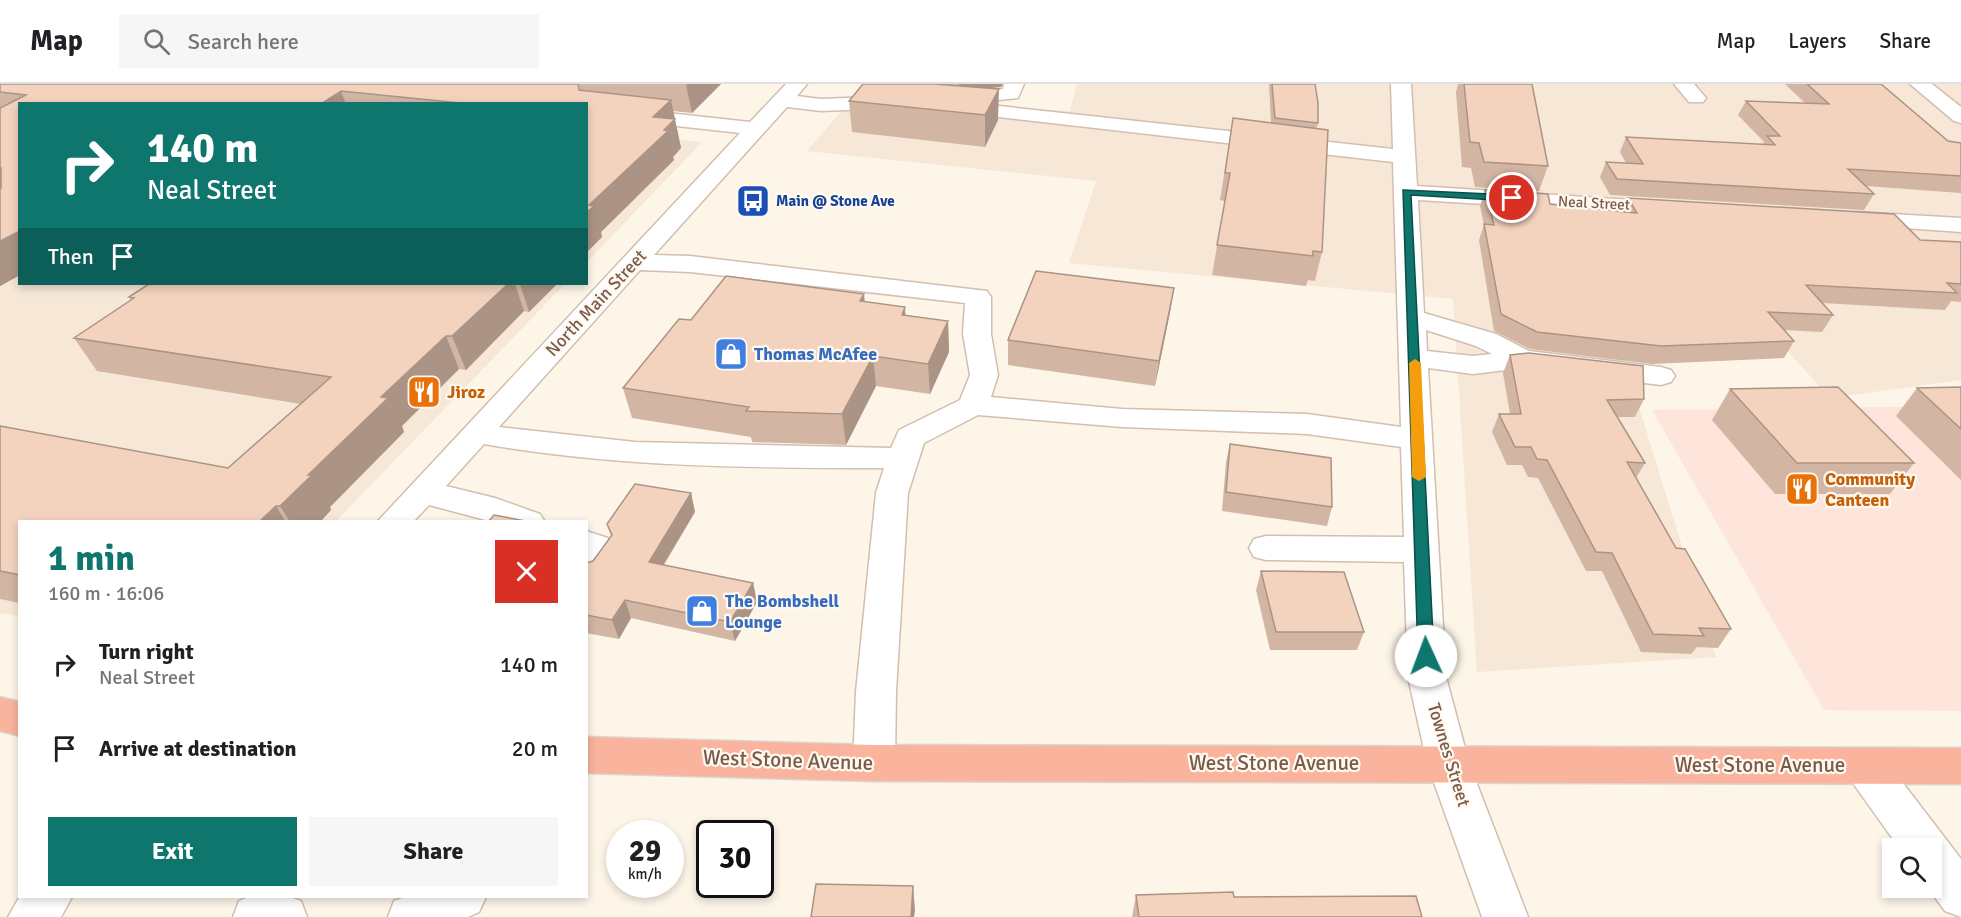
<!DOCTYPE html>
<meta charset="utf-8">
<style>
body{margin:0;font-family:Signika,sans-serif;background:#f6f6f6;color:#202124;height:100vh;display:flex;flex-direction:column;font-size:22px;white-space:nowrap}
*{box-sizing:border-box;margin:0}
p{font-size:20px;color:#757577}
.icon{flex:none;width:33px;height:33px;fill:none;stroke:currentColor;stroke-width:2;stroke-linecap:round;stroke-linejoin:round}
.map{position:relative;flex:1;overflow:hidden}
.drawer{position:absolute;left:18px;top:436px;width:570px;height:378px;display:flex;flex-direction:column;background:#fff;border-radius:0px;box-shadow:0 3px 9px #0003}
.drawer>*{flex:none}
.guide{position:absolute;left:18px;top:18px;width:570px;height:183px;border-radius:0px;box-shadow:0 3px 9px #0003;background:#0f766e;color:#fff;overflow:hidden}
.fabs{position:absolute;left:1882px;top:754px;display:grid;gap:12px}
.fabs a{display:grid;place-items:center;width:60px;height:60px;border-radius:0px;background:#fff;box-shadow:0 3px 9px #0003;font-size:30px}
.speed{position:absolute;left:606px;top:736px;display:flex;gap:12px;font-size:30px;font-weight:700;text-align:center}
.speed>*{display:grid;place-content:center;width:78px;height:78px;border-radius:50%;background:#fff;box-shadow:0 3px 9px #0003;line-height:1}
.speed small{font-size:15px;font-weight:400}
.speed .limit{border:3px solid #111;border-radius:9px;background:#fff;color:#111}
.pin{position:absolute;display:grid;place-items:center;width:51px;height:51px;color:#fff;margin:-26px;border:3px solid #fff;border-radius:50%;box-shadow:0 2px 6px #0007}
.me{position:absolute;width:66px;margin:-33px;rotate:358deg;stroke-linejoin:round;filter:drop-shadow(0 0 4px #0008)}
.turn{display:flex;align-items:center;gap:21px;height:126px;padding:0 30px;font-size:27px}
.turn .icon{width:78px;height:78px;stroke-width:2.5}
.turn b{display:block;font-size:42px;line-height:51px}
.then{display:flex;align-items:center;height:57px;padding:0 30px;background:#0003;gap:12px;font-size:22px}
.round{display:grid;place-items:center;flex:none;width:63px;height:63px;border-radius:0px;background:#f6f6f6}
.head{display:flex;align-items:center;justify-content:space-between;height:102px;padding:0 30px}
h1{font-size:36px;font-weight:700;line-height:45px;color:#0f766e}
.primary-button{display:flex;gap:12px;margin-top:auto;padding:12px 30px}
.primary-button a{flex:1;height:69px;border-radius:0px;background:#0f766e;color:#fff;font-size:24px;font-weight:700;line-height:69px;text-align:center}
.primary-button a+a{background:#f6f6f6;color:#202124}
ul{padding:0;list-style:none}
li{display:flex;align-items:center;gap:18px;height:84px;padding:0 30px}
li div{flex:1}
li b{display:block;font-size:22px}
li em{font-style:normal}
header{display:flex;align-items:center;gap:36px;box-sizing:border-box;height:84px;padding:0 30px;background:#fff;border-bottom:2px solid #e0e0e0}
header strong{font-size:28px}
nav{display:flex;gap:33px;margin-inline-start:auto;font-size:21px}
.search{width:420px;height:54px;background:#f6f6f6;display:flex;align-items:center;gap:15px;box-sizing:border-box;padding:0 21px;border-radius:0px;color:#757577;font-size:22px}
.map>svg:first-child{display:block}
.residential{fill:#f6e7d6}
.commercial{fill:#fee5dc}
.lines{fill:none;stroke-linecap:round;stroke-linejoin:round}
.minor-casing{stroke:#d3beaf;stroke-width:3}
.highway-casing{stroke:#dcd4d0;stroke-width:3}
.minor{fill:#fff;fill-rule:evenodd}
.highway{fill:#fab39d;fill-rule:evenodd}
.wall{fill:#d2b5a3}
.shaded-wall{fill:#ab9485}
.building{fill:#f4d3be;stroke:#ab9485;stroke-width:1.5}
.route{fill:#0f766e;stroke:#0a4d48;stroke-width:1.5}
.slow{fill:#f59e0b}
.labels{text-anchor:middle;stroke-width:4.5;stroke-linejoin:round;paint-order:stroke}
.far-transit-label{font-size:15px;font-weight:bold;fill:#164399;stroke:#fff9f0;text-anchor:start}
.far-street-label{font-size:15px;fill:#7a5a4a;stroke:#fff9f0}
.street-label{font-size:18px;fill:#7a5a4a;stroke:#fff9f0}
.shop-label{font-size:18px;font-weight:bold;fill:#366cbe;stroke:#fff9f0;text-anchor:start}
.food-label{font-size:18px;font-weight:bold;fill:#c56008;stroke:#fff9f0;text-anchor:start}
.near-street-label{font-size:21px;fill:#7a5a4a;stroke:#fff9f0}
</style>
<header>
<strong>Map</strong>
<div class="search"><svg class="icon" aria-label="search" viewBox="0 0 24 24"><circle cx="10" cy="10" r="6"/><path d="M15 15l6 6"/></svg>Search here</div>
<nav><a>Map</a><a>Layers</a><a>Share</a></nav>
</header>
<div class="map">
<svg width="1961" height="833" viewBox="0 0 1961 833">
<rect width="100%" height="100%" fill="#fdf5e8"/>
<!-- residential -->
<path class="residential" d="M0,0L471,20H20V200H565L335,438H20L19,532L0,529Z
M1077,0H1961V296L1830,314L1748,223L1606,216L1716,573L1477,588L1453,215L1069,179L1096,97L807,67L852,15L1070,27Z
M587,47L702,58L587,178Z"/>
<!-- commercial -->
<path class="commercial" d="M1961,322V627L1824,626L1652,326Z"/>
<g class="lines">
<defs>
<path id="minor" d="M786,0H807L797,12L821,15L895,12L902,14L905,18L902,22L895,24L821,27L787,23L654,171L690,172L987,207L991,213V250L998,291L991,313L1122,325L1307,330L1401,343L1393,78L946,27L943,23L946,19H968L960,13L963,9L1003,5L1004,0H1024L1018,14L971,19L1393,65L1391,0H1411L1417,102L1679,119L1683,124L1679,129L1671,131L1418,116L1424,229L1496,250L1529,267L1661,283L1671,286L1675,292L1671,298L1661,301L1522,284L1473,290L1428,284L1446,593L1469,679L1528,833H1482L1427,679L1408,593L1404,478L1266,476L1254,473L1249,464L1254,455L1266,452L1404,453L1401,363L1307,350L1122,343L978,331L924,359L908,409L896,608L895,679L889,692L874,697L859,692L853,679L856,608L876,409L884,384C750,384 616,383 484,360L446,402L495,414L540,430L545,438H493L429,421L413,438H377L740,49L586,32V20L750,38ZM640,186L690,188L965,219L963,250L970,291L960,316L899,346L891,364L635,358L499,343ZM1426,246L1476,262L1492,270L1473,272L1427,267Z
M1674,0H1694L1706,14L1703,18H1689Z
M1910,0H1932L1961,23V39L1954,37Z
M1857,128L1961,134V148L1849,140L1845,135L1849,130Z
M586,447L608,454L616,468L598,494L586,498Z
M1865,664L1880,669L1961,775V833L1945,827L1928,804H1932V765H1900L1850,695L1844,682L1850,669Z
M20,812V813H72L61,833H8Z
M248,813H290L301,817L307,833H233L239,817Z
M405,813H486L479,828L468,833H388L394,817Z"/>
<path id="highway" d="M0,613L20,618V652L0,647Z
M586,653L874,661L1961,664V700L874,697L586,689Z"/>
</defs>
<!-- minor casing -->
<use href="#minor" class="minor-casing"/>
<!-- highway casing -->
<use href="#highway" class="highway-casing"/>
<!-- minor -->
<use href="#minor" class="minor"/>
<!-- highway -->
<use href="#highway" class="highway"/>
</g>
<!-- wall -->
<path class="wall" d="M0,0H721L692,29L673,27L681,64L673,73L674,76L601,148L602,153L586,169V20H20V191L0,202Z
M863,0H1003L1001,3L988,4L998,36L985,63L852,48L849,17Z
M1269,0H1315L1318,39L1316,45L1322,168L1315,197L1308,196L1306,202L1212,191L1225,117L1220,116L1233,34L1271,39Z
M1458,0H1532L1548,82L1539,107L1475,103L1471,84L1462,83L1456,8Z
M1785,0H1881L1948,57L1961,59V109L1866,102L1874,110L1864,126L1610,111L1600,93L1606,78L1626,79L1620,68L1626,53L1763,60L1764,58L1738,31L1746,17L1805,19Z
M1485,106L1550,120L1622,128L1628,114L1920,156L1961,158V218L1951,217L1945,226L1822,219L1833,231L1822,248L1785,246L1794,257L1784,274L1652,280L1530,265L1494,247L1479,156L1484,141L1480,122Z
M149,200H557L529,228L524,227L466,286L459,285L402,342L404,348L330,423L331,426L320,438H20V519L0,515V342L228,384L301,320L97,287L74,254L131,216L129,213Z
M1174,204L1170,228L1155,302L1008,281V256Z
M865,218L906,231L948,237L949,268L930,310L876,302L846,361L752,358L751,353L632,334L623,304L691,236Z
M1510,271L1644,315L1635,333H1617L1645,379L1636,394L1676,464L1731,545L1718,564L1697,563L1691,570L1641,568L1602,487H1586L1538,394L1528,393L1522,381H1507L1492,348L1499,330H1510L1503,289Z
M1961,303V396L1896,332L1917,304Z
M1730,305L1914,379L1890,410H1775L1712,336Z
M1230,360L1332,423L1327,442L1222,427L1226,378Z
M691,409L695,428L664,481L753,499L757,518L735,557L631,534L619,555L586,549V479L593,477L611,452L607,440Z
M1261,487L1364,548L1357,566H1270L1256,506Z
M1136,811L1234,813L1422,833H1132Z"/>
<!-- shaded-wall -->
<path class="shaded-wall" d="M688,0H721L692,29L686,1Z
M959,0H1003L1001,3L963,7L959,11Z
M999,5L998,36L985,63V31Z
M341,7L346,20H321Z
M671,16L681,64L673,73L674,76L601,148L602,153L586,169V129L589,121L653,33Z
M0,84H1L20,111L0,122Z
M20,147V191L0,202V157Z
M508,200H515L524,227L466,286L452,252Z
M520,200H557L529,228Z
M1174,204L1170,228L1155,302L1159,277Z
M864,210L867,240L860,217Z
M905,223L907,253L902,231Z
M948,237L949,268L930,310L928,280Z
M446,252L459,285L402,342L404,348L330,423L331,426L320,438H290L280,422L381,313Z
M873,272L876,302L846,361L842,330Z
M691,409L695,428L654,496L649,478Z
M276,422L286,438H259Z
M753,499L757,518L735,557L730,538Z
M625,516L631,534L619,555L612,536Z
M913,802L915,826L914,833H911Z"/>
<!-- building -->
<path class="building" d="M0,0H578L579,6L671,16L653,33L675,35L664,46L668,47L589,121L594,122L586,129V20H470L341,7L321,20H20V147L0,157V104H1V84H0V24L26,11L0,8Z
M863,0H934L999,5L985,31L849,17Z
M1272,0H1315L1318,19V39L1275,34Z
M1464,0H1532L1548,82L1484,78L1479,59L1470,58Z
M1807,0H1881L1948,57L1961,59V92L1848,85L1874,110L1617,95L1606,78L1643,80L1626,53L1775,61L1767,52H1780L1746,17L1829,20Z
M1233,34L1328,46L1322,168L1313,167V172L1217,161L1230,89H1225Z
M1485,106L1548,110L1550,120L1637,129L1628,114L1894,130L1920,156L1961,158V200L1947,199L1957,209L1806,201L1833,231L1768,228L1794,257L1661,262L1537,248L1501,230L1484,140L1494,141Z
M1036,187L1174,204L1159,277L1008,256Z
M726,192L864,210L860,217L905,223L902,231L948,237L928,280L873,272L842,330L746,327L749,323L623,304L679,235L691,236Z
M149,200H508L452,252H446L381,313L388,314L308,391H312L280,422H276L259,438H20V491L0,487V342L228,384L331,293L74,254L134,214L129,213Z
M1529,269L1643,282L1644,315L1607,316L1645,379L1627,378L1676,464L1685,465L1731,545L1699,544L1704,552L1653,550L1612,469L1596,468L1547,376L1537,375L1531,363H1515L1499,330H1521L1510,271Z
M1838,303L1914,379H1797L1730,305Z
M1961,303V345L1917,304Z
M1230,360L1331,374L1332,423L1226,408Z
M635,400L691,409L649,478L753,499L730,538L625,516L612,536L586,531V479L593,477L612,451L607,440Z
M494,431L531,438H488Z
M1261,487L1344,488L1364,548H1276Z
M816,800L913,802L911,833H811Z
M1233,808L1234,813L1416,812L1422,833H1139L1136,811Z"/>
<!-- route -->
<path class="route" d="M1403,106L1512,111L1517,114L1512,117L1411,111L1434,572L1426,578L1418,572Z"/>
<!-- slow -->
<path class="slow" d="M1415,275L1421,279L1426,393L1419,397L1412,393L1409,279Z"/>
<!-- icons -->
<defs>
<symbol id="bus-square" viewBox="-11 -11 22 22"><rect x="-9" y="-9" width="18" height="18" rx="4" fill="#1a4fb4" stroke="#fff9f0"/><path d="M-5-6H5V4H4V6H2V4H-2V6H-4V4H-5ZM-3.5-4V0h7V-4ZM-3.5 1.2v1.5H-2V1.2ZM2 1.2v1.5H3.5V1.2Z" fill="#fff"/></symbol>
<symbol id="shop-square" viewBox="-11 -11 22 22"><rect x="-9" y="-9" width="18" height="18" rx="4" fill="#3f7fe0" stroke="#fff9f0"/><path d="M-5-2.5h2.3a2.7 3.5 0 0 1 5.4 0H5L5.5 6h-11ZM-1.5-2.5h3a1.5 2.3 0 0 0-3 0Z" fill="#fff"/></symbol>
<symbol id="restaurant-square" viewBox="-11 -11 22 22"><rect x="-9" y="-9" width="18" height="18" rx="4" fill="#e8710a" stroke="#fff9f0"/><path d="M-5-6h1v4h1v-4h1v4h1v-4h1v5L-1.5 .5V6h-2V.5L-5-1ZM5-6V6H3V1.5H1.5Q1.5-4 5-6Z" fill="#fff"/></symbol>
</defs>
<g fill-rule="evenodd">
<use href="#bus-square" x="734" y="98" width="38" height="38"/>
<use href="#shop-square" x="712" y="251" width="38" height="38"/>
<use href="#restaurant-square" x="405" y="289" width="38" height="38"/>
<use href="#restaurant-square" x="1783" y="386" width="38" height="38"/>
<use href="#shop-square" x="683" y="508" width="38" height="38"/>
</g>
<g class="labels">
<!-- far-transit labels -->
<g class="far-transit-label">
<text x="776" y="122">Main @ Stone Ave</text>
</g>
<!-- far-street labels -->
<g class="far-street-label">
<text transform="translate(1594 119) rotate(3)" y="5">Neal Street</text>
</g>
<!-- street labels -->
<g class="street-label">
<text transform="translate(596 219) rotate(-47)" y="6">North Main Street</text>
<text transform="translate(1449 671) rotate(73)" y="6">Townes Street</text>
</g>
<!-- shop labels -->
<g class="shop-label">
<text x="754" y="276">Thomas McAfee</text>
<text x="725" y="523">The Bombshell<tspan x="725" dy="21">Lounge</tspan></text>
</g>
<!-- food labels -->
<g class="food-label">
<text x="447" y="314">Jiroz</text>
<text x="1825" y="401">Community<tspan x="1825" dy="21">Canteen</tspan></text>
</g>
<!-- near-street labels -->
<g class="near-street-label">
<text transform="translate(788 676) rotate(2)" y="7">West Stone Avenue</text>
<text x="1274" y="686">West Stone Avenue</text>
<text x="1760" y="688">West Stone Avenue</text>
</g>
</g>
</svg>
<div class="fabs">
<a><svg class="icon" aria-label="search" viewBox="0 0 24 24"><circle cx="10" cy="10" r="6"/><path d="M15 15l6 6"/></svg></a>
</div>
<div class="speed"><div>29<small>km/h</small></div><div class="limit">30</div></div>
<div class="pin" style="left:1512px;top:114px;background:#d93025"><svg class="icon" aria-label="arrive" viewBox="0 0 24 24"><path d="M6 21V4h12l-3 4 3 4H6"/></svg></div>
<svg class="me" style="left:1426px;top:572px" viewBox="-20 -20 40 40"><circle r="19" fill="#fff"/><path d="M0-13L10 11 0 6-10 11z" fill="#0f766e"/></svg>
<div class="guide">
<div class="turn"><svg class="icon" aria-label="right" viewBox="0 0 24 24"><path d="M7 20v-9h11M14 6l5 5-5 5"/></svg><div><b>140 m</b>Neal Street</div></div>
<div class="then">Then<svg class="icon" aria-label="arrive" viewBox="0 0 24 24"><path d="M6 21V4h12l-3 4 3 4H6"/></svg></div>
</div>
<section class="drawer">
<div class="head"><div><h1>1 min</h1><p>160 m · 16:06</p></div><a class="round" style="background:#d93025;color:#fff"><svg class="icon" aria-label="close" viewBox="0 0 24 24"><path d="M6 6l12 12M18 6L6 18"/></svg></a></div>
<ul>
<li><svg class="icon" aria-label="right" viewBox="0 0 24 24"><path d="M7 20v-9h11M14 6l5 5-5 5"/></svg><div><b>Turn right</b><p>Neal Street</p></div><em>140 m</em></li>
<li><svg class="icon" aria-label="arrive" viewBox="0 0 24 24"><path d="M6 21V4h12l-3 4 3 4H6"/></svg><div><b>Arrive at destination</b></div><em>20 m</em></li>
</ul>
<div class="primary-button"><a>Exit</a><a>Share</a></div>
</section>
</div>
